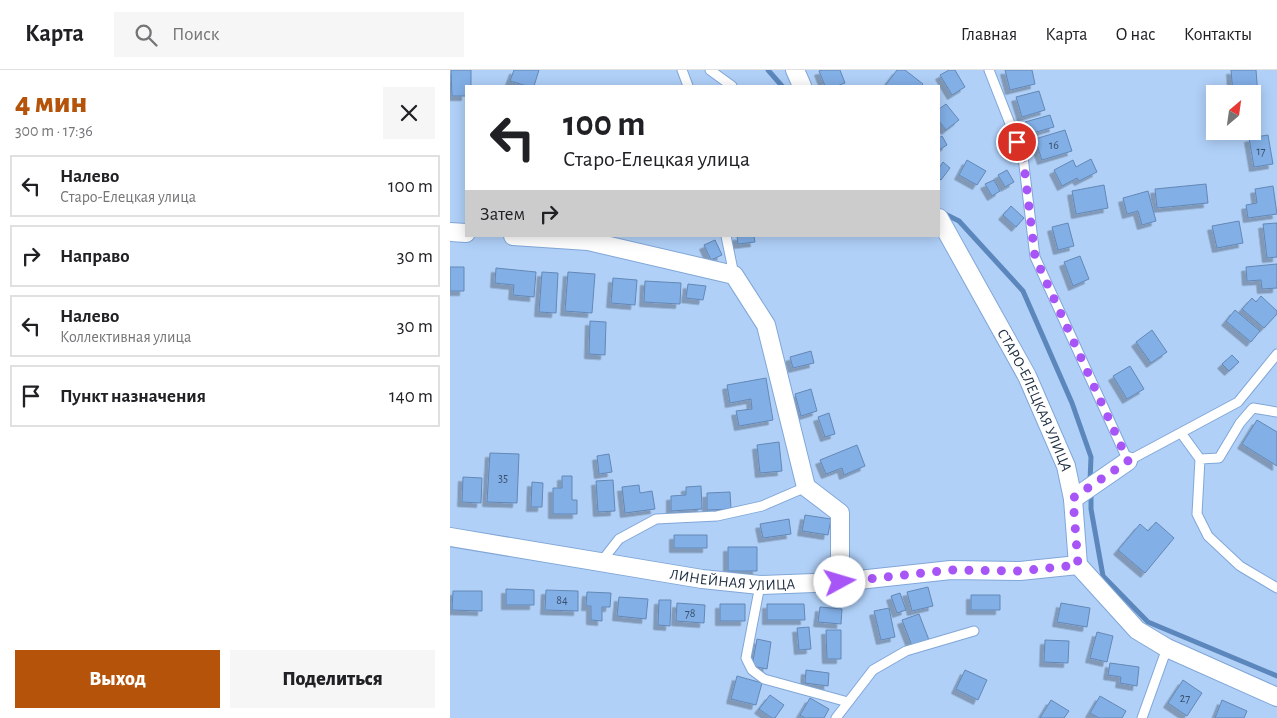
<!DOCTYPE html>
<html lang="ru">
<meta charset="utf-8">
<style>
body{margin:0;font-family:"Alegreya Sans",sans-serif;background:#f6f6f6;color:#202124;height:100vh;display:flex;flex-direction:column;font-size:19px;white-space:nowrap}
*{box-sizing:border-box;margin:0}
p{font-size:16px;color:#757577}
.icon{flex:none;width:28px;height:28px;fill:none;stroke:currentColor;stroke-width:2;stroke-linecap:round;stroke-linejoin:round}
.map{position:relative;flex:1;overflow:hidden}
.side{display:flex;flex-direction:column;background:#fff;width:450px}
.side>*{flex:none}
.top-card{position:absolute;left:15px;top:15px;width:475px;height:152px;border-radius:0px;box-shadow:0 2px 12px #0003;background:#fff;color:#202124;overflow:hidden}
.needle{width:32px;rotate:29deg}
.tools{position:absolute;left:756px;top:15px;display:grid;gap:10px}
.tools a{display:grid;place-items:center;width:55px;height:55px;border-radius:0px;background:#fff;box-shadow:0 2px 12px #0003;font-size:25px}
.pin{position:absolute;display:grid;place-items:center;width:42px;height:42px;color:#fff;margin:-21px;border:2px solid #fff;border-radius:50%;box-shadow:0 1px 5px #0007}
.me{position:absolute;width:55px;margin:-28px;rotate:84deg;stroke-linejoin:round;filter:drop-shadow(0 0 4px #0008)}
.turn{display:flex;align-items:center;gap:18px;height:105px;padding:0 15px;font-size:22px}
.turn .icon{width:65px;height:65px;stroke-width:2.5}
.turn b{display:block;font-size:35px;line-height:42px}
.then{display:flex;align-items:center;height:48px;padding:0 15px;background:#0003;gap:10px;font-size:19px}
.round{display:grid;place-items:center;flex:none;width:52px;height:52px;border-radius:0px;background:#f6f6f6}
.overview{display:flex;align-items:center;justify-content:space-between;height:85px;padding:0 15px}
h1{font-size:30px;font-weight:800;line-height:38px;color:#b45309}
.primary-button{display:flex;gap:10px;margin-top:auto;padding:10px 15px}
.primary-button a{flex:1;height:58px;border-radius:0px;background:#b45309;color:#fff;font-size:20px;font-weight:800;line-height:58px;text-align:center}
.primary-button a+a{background:#f6f6f6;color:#202124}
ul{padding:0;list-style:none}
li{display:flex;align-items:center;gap:15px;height:62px;margin:0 10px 8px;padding:0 5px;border:2px solid #e0e0e0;border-radius:0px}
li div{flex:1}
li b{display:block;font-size:19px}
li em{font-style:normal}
header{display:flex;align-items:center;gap:30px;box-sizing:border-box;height:70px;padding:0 25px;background:#fff;border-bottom:1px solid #e0e0e0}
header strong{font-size:24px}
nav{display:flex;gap:28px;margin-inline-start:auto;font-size:18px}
.search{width:350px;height:45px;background:#f6f6f6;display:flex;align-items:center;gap:12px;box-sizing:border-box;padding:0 18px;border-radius:0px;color:#757577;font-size:19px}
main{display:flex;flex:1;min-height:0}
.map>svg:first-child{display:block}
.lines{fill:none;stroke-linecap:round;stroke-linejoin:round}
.stream{stroke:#5c87bc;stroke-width:5}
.building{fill:#82afe6;stroke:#6388b6;filter:url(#shadow)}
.service-casing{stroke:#81a7d7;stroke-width:11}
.minor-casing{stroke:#81a7d7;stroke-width:20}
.service{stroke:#fff;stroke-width:9}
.minor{stroke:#fff;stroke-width:18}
.route{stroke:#a855f7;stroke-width:9;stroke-dasharray:0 16.2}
.labels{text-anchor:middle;stroke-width:4.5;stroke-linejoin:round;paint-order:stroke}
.number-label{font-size:12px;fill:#39506c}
.street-label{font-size:15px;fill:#213144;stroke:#c5dcfb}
</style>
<header>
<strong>Карта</strong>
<div class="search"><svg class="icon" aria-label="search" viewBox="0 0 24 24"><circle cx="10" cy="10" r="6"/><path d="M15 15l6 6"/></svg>Поиск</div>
<nav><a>Главная</a><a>Карта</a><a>О нас</a><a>Контакты</a></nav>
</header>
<main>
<section class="side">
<div class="overview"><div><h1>4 мин</h1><p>300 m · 17:36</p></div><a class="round"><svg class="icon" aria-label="close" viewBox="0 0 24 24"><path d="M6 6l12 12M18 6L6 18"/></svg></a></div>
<ul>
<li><svg class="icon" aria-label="left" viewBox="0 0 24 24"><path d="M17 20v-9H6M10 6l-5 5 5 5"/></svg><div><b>Налево</b><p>Старо-Елецкая улица</p></div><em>100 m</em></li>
<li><svg class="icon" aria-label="right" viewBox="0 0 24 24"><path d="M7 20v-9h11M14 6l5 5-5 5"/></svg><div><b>Направо</b></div><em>30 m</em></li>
<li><svg class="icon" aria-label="left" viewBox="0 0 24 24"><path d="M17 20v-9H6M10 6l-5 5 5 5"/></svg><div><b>Налево</b><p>Коллективная улица</p></div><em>30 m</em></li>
<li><svg class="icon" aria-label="arrive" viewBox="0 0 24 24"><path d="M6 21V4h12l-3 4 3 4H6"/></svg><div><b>Пункт назначения</b></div><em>140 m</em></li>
</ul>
<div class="primary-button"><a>Выход</a><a>Поделиться</a></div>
</section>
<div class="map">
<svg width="827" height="648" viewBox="0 0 827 648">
<defs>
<filter id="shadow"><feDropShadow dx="-4.5" dy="4.5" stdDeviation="0" flood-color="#0004"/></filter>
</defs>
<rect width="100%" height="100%" fill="#b0d0f8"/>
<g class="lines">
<!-- stream -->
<path class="stream" d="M318,0L332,16
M491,142L509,151L573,221L622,333L641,387L640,411
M641,422V439L653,506L698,552L827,606"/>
</g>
<!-- building -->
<path class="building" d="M1,0H21V16H16V26H2Z
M64,0H89L84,16H77L60,11Z
M372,0H390L395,13L387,16H375L369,1Z
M447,0H455L473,14L471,16H435Z
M499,0H505L515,17L502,25L490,5Z
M555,0H582L585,14L560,20Z
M781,0H806L808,26H802V24H783Z
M589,21L595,40L572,47L566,27Z
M496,34L509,50L496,60L489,51V39Z
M600,45L604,57L579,64L575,52Z
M615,60L622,81L592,90L585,69Z
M818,65L823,94L804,97L799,68Z
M492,66L497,75L489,80V68Z
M641,89L647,102L629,111L627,108L612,116L604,100L623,90L626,97Z
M517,90L536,101L527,115L509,105Z
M493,92L500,98L491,110L489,108V98Z
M557,100L564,112L555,117L548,105Z
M544,110L550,121L542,126L535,114Z
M756,114L758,133L707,138L705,119Z
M654,115L658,138L626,144L622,121Z
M823,116L827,144L798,148L796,135L807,133L805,119Z
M698,121L706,151L692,155L688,141L677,144L673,128Z
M561,136L574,148L566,157L553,145Z
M789,151L793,173L767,178L762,156Z
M618,153L624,176L608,180L602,157Z
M827,153V187L817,188L813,154Z
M287,166H304L305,172L288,174Z
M265,170L272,185L261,190L254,175Z
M630,186L639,209L623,216L614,192Z
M827,194V218L812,219L811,210L797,211L796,197Z
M0,197H14V221H0Z
M46,198L86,202L84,227L63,225L64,215L45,213Z
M92,202L108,203L106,243L89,242Z
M118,202L145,204L142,243L115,241Z
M163,208L187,210L185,235L161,233Z
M195,211L231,213L230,234L194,232Z
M238,214L256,216L253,230L236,228Z
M811,226L827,241V244L814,258L792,239L802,228L806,232Z
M785,240L810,261L801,272L776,251Z
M140,251L156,252L155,285L139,284Z
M702,260L717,282L701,293L686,272Z
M361,281L364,293L343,298L340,287Z
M782,285L789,292L779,301L772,294Z
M680,296L694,319L677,329L663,306Z
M316,308L323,350L289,356L286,341L302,339L301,329L280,333L277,315Z
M361,319L367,341L351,346L345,324Z
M379,343L385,364L375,367L368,347Z
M807,350L827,362V396L792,374Z
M329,372L332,401L310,403L307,375Z
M407,375L415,396L394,405L392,398L376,404L370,390Z
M40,383L69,384L67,433L37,432Z
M159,384L162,402L149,404L147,386Z
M112,406H122V430H127V444H103V418H112Z
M13,407L32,408L31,433L12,432Z
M163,410L165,441L148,442L146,411Z
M82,412L93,413L92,437H81Z
M189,415L190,423L202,421L205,439L175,443L172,417Z
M251,416L252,439L221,441V426L236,425V417Z
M280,422L281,439L257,440V423Z
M355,445L381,449L378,465L352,461Z
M339,449L341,464L313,468L310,454Z
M706,452L724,468L695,503L668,480L690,454L698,461Z
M224,465H257V478H224Z
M278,477H307V501H278Z
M478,517L483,536L462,541L457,522Z
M56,519L84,520V535H56Z
M96,520L128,521V541L95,540Z
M3,521H32V541L2,540Z
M137,522L161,523L160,537H152V551L141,550V536H136Z
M450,523L456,540L447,543L441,526Z
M521,525H550V540H521Z
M169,527L198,529L196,549L167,546Z
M209,530H221L220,556L208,555Z
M227,533L255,535L254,553L226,551Z
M611,533L640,538L637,557L607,552Z
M270,534H295V551H270Z
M317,534H354L355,550H317Z
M370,537L392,539L391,554L368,552Z
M439,538L445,567L431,570L424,541Z
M469,544L479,570L462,576L452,550Z
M359,557L361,579L349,580L347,558Z
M376,560H391V589H377Z
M647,562L663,566L657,592L640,588Z
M307,569L321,572L317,599L302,596Z
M595,570L619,571L618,593L594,592Z
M660,593L689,597L687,616L670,613L671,607L658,605Z
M356,600L379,603L378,616L355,613Z
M515,600L537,610L528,630L506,619Z
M287,606L312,613L306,635L281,629Z
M733,610L752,623L737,646L718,633Z
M320,625L334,635L325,648H322L309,639Z
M650,626L676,641L672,648H649L640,643Z
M360,628L379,639L374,648H355L350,645Z
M601,630L619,641L614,648H590Z
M772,630L797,641L794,648H765Z"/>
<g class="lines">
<defs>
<path id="service" d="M232,0L238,16
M260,0L282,16
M539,0L573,87L585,187L678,391L788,332L827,284
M276,166L284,205
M731,363L750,389L747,444L758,466L790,496L827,518
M750,389L769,388L790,353L803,338L827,342
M151,492L169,469L206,449L267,446L312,436L356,417
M310,515L296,588L302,600L314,609L398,632
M386,648L423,600L456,581L524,561
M692,648L717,578"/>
<g id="minor">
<path d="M345,0L352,16"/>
<path id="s1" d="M489,148L577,306L616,396L623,429L628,495L687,560L717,578L827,627"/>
<path d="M0,162L16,163"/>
<path d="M63,166L138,171L284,205L316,255L356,417L390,443V512"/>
<path d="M623,429L678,391"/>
<path id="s2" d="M0,467L252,509L310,515L390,512L501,500L570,501L628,495"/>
</g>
</defs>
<!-- service casing -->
<use href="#service" class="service-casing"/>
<!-- minor casing -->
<use href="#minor" class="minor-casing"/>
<!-- service -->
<use href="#service" class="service"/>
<!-- minor -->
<use href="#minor" class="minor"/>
</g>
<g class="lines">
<!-- route -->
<path class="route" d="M390,512L501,500L570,501L628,495L623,428L678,391L585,187L573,87L567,72"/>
</g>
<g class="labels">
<!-- number labels -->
<g class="number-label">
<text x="604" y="79">16</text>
<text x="811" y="85">17</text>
<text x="53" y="412">35</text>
<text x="112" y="534">84</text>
<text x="240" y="547">78</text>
<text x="735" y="632">27</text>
</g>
<!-- street labels -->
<g class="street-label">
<text dy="5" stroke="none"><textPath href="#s1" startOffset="206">СТАРО-ЕЛЕЦКАЯ УЛИЦА</textPath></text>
<text dy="5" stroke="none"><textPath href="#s2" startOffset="286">ЛИНЕЙНАЯ УЛИЦА</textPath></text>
</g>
</g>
</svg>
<div class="tools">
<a><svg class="needle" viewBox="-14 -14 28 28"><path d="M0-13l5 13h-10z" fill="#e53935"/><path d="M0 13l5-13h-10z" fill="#757577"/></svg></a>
</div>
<div class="pin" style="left:567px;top:72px;background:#d93025"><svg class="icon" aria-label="arrive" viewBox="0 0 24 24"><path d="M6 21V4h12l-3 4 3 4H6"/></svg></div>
<svg class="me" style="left:390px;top:512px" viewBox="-20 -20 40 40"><circle r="19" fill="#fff"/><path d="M0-13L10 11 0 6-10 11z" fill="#a855f7"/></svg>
<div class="top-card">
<div class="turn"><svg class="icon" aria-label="left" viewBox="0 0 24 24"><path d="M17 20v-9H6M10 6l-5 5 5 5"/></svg><div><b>100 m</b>Старо-Елецкая улица</div></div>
<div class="then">Затем<svg class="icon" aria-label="right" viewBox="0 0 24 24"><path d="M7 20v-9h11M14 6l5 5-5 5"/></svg></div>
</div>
</div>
</main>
